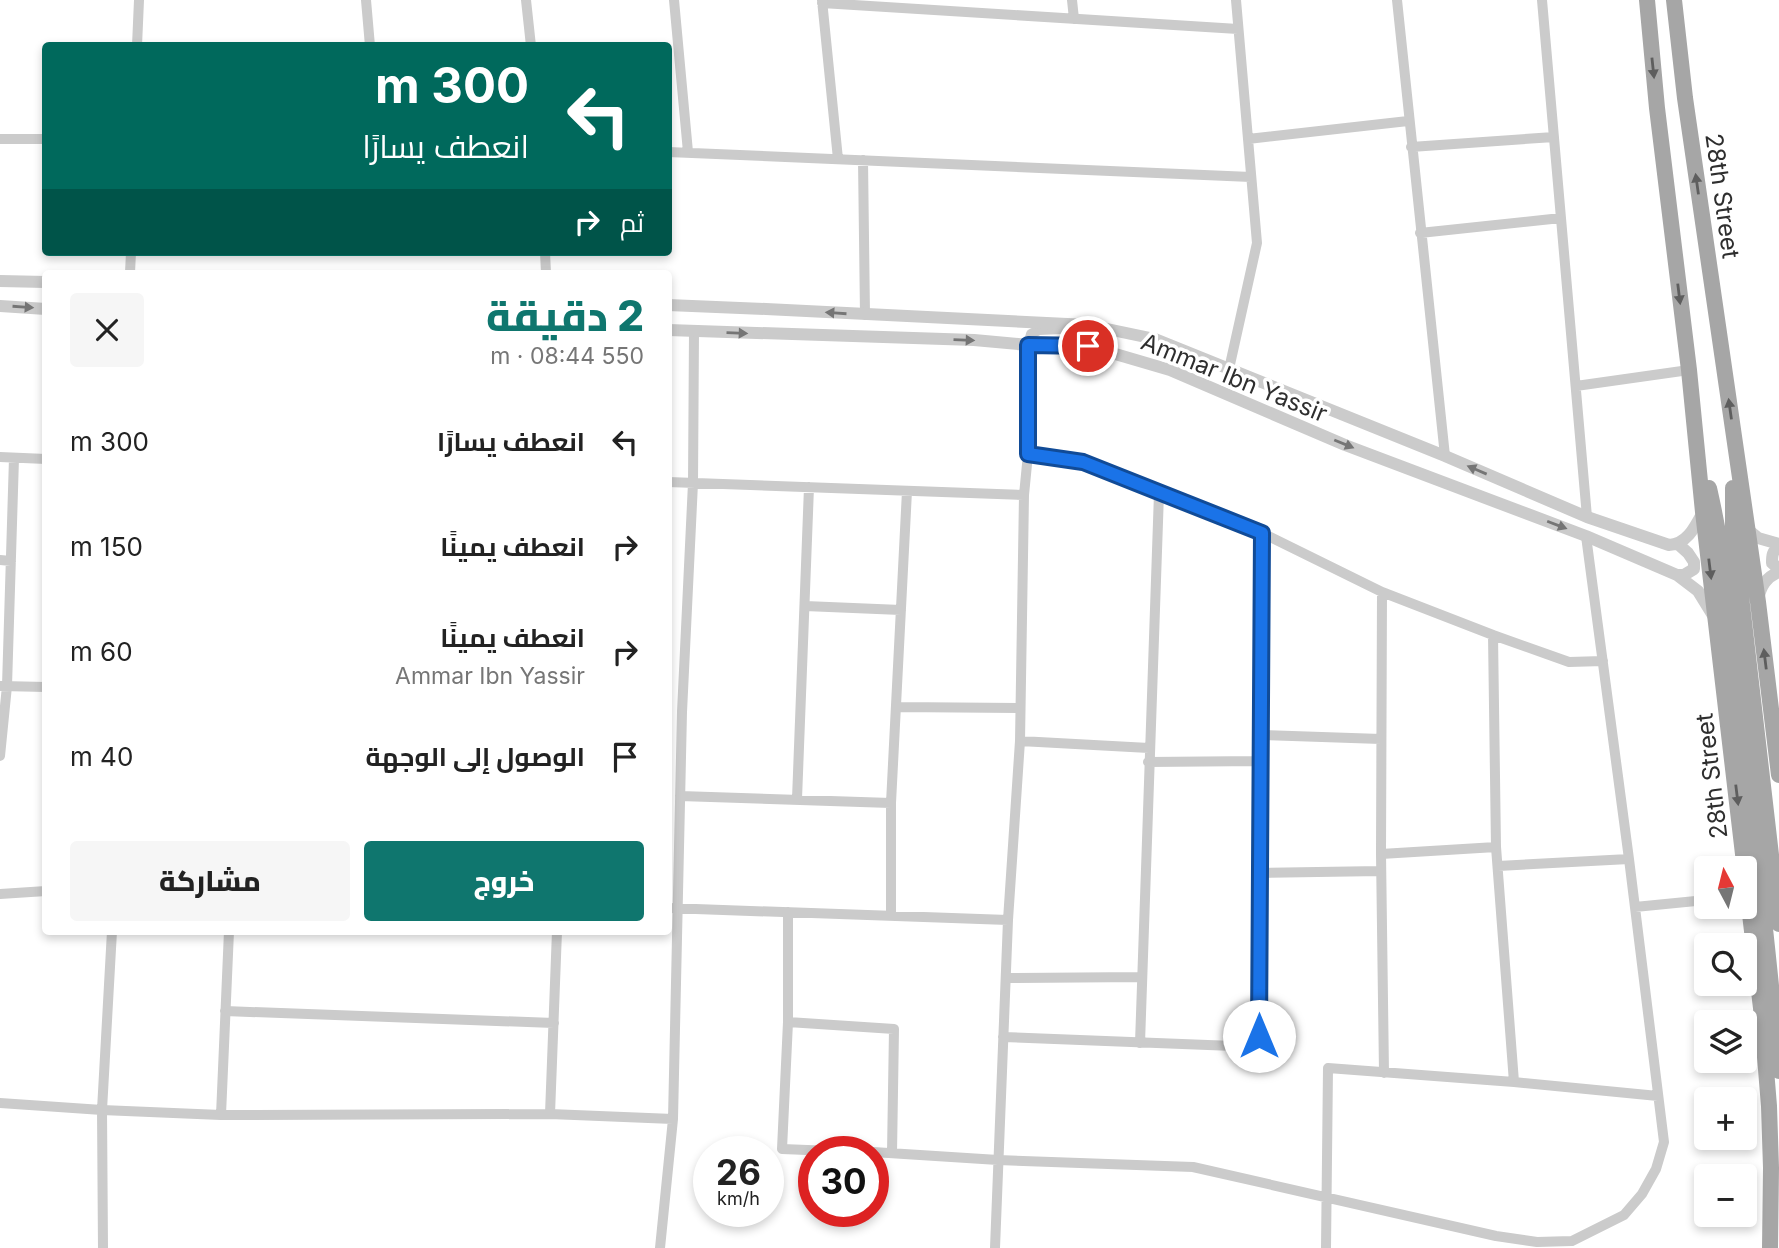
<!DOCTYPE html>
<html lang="ar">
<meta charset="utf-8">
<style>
body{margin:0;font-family:Inter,Cairo,sans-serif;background:#f6f6f6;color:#222;direction:rtl;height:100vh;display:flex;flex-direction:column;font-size:26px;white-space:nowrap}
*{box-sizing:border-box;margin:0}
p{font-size:23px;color:#767676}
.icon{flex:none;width:38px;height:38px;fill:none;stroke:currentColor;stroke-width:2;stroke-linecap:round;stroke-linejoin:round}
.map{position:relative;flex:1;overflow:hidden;direction:ltr}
.panel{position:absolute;left:42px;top:270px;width:630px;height:665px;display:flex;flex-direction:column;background:#fff;border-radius:7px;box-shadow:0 4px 10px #0003;direction:rtl}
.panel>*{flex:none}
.hud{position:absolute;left:42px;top:42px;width:630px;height:214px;border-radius:7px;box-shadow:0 4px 10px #0003;direction:rtl;background:#00695c;color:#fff;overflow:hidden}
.needle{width:46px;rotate:353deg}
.tools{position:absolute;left:1694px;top:856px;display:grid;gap:14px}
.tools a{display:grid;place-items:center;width:63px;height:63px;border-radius:7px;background:#fff;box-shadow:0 4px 10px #0003;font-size:35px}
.speed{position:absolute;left:693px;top:1136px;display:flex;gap:14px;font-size:35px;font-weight:700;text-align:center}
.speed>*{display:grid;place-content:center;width:91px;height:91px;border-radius:50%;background:#fff;box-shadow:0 4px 10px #0003;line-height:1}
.speed small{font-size:18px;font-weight:400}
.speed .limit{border:10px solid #d22;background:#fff;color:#111}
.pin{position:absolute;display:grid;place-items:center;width:60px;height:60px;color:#fff;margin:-30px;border:4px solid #fff;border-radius:50%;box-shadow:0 2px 7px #0007}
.me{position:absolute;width:77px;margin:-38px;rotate:0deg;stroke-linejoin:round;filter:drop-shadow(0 0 5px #0008)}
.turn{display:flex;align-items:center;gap:24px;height:147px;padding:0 28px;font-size:32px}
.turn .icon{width:91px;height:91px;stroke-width:2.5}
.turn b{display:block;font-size:49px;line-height:60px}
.then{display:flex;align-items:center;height:66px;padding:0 28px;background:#0003;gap:14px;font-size:26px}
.round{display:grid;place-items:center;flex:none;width:74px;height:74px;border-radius:7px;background:#f6f6f6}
.overview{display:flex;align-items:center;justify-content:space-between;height:119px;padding:0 28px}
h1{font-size:42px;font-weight:800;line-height:52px;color:#0f766e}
.button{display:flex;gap:14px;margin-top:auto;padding:14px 28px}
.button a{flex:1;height:80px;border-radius:7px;background:#0f766e;color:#fff;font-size:28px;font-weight:800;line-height:80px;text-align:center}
.button a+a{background:#f6f6f6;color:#222}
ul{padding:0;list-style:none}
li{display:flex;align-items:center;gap:21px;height:105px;padding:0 28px}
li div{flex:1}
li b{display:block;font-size:26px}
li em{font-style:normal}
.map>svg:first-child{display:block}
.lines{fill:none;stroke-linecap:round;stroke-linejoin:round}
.minor{stroke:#cbcbcb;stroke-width:10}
.tertiary{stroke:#cbcbcb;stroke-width:12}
.primary{stroke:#a6a6a6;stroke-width:16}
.oneway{fill:#5e5e5e}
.oneway2{fill:#757575}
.route-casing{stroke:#114b97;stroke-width:18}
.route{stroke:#1a73e8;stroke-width:12}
.labels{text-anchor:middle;stroke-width:7;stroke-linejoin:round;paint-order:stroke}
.street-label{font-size:24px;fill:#2e2e2e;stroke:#fff}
</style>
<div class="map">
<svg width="1779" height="1248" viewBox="0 0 1779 1248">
<rect width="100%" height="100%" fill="#fff"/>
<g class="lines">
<!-- minor -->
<path class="minor" d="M366,0L370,46
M526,0L531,46
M674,0L688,152
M822,0L838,159
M1072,0L1074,19
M1397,0L1445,456
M1542,0L1587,517
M822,3L1238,29
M137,46L139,0
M0,139H46
M1248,139L1408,121
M1411,147L1554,137
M668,152L1251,177
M863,160L865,315
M1420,233L1561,218
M545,252L546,273
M130,273L131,252
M1229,369L1257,243L1236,0
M1576,386L1689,370
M1028,454L1083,462L1262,533L1382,592L1493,635L1569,662L1603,661
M0,457L46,459
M668,482L1024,495
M0,560L11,561
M1382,592L1381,854L1384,1073
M805,606L901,610
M1493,635L1496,847L1514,1082
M1,686L46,687
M896,707L1020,708
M1261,735L1381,739
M1020,741L1149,748
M0,756L7,686L14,458
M1148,762L1260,761
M680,796L891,803
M797,799L809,487
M1381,854L1496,847
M1498,866L1629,859
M1260,873L1381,871
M0,894L46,891
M1635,907L1706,900
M668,908L1008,920
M788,912V1022L782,1149L858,1152
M891,916V803L907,491
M1006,978L1142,977
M225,1011L554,1023
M788,1022L894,1029L892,1153
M1003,1037L1259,1047L1262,533
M1140,1043L1159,493
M0,1103L102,1110L221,1115L550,1114L673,1119
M550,1114L557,931
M221,1115L229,931
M873,1152L998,1160L1193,1167L1496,1236L1537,1242L1572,1241L1624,1215L1642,1194L1656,1169L1664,1142L1629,859L1586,536
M103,1248L102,1110L112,931
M660,1248L673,1119L682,712L693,483L694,332
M995,1248L1008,920L1020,741L1024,495L1028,454V345L1031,334L1039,330L1062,329
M1326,1248L1328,1068L1514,1082L1658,1096"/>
<!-- tertiary -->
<path class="tertiary" d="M0,281L46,282
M668,305L766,309L1088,325L1155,339L1445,456L1587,517L1669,545C1687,544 1695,527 1703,512
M0,306L46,309
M668,330L974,340L1028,345L1088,346L1170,370L1345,445L1586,536L1677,575L1698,591L1714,617
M1747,529L1758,538L1779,544
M1779,547C1772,551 1772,556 1772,563L1779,569
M1677,575H1684L1694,569V562L1688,553L1678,544
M1758,599C1761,586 1766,577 1779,572"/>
<!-- primary -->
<path class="primary" d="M1647,0L1657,108L1689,370L1703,512L1761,1008L1769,1106L1771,1168L1770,1248
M1674,0L1685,98L1758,602L1779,775
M1709,488C1728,571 1735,657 1744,741C1756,851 1770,961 1779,1071
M1733,488V527L1779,924"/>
</g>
<!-- one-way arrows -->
<defs><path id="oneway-solid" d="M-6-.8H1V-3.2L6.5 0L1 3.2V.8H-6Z" transform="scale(1.75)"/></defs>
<g class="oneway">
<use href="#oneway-solid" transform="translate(1653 68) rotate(84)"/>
<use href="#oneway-solid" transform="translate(1697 184) rotate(-98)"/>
<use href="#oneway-solid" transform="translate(1679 294) rotate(83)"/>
<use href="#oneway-solid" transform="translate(1730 409) rotate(-98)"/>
<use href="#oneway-solid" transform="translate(1710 569) rotate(83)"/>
<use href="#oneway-solid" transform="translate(1765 659) rotate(-97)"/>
<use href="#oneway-solid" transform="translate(1737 795) rotate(83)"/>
</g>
<g class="oneway2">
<use href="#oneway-solid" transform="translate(23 307) rotate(4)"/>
<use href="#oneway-solid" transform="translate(836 313) rotate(-176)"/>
<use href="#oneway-solid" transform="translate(737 333) rotate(2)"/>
<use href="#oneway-solid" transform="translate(964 340) rotate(2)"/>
<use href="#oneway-solid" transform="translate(1344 444) rotate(22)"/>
<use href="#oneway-solid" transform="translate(1477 470) rotate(-157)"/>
<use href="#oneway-solid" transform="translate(1557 525) rotate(21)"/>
</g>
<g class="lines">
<defs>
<path id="route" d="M1088,346L1028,345V454L1083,462L1262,533L1259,1036"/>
</defs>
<!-- route casing -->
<use href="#route" class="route-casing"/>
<!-- route -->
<use href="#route" class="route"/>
</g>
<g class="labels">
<!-- street labels -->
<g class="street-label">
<text transform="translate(1722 196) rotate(82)" y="8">28th Street</text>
<text transform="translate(1234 378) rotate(22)" y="8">Ammar Ibn Yassir</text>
<text transform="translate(1712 776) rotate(-97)" y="8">28th Street</text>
</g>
</g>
</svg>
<div class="tools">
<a><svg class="needle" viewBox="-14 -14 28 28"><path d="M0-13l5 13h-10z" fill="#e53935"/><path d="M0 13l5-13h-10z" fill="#767676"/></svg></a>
<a><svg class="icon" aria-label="search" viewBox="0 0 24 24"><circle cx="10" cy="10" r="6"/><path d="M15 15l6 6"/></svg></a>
<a><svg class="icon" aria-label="layers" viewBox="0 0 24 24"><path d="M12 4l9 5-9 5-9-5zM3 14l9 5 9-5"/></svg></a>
<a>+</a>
<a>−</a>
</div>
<div class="speed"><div>26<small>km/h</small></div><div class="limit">30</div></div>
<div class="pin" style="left:1088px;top:346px;background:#d93025"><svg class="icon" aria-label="arrive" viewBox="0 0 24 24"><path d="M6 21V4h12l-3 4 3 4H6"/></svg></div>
<svg class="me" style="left:1259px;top:1036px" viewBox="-20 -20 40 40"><circle r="19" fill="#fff"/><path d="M0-13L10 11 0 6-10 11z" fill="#1a73e8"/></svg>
<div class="hud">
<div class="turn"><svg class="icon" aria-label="left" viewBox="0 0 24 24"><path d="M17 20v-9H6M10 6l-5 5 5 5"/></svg><div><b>300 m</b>انعطف يسارًا</div></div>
<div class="then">ثم<svg class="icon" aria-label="right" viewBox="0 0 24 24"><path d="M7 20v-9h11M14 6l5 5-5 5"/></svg></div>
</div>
<section class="panel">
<div class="overview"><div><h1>2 دقيقة</h1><p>550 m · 08:44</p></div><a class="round"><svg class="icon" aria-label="close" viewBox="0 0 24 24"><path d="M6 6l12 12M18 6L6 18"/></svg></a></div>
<ul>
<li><svg class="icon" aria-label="left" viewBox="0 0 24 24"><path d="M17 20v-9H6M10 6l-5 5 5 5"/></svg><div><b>انعطف يسارًا</b></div><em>300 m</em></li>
<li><svg class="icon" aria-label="right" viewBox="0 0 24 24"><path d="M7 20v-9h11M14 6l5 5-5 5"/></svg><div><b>انعطف يمينًا</b></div><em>150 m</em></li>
<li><svg class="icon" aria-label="right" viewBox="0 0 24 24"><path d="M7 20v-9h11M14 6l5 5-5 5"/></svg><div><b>انعطف يمينًا</b><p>Ammar Ibn Yassir</p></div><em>60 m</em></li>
<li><svg class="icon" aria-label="arrive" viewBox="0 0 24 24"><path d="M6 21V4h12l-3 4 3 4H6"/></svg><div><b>الوصول إلى الوجهة</b></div><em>40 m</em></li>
</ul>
<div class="button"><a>خروج</a><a>مشاركة</a></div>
</section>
</div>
